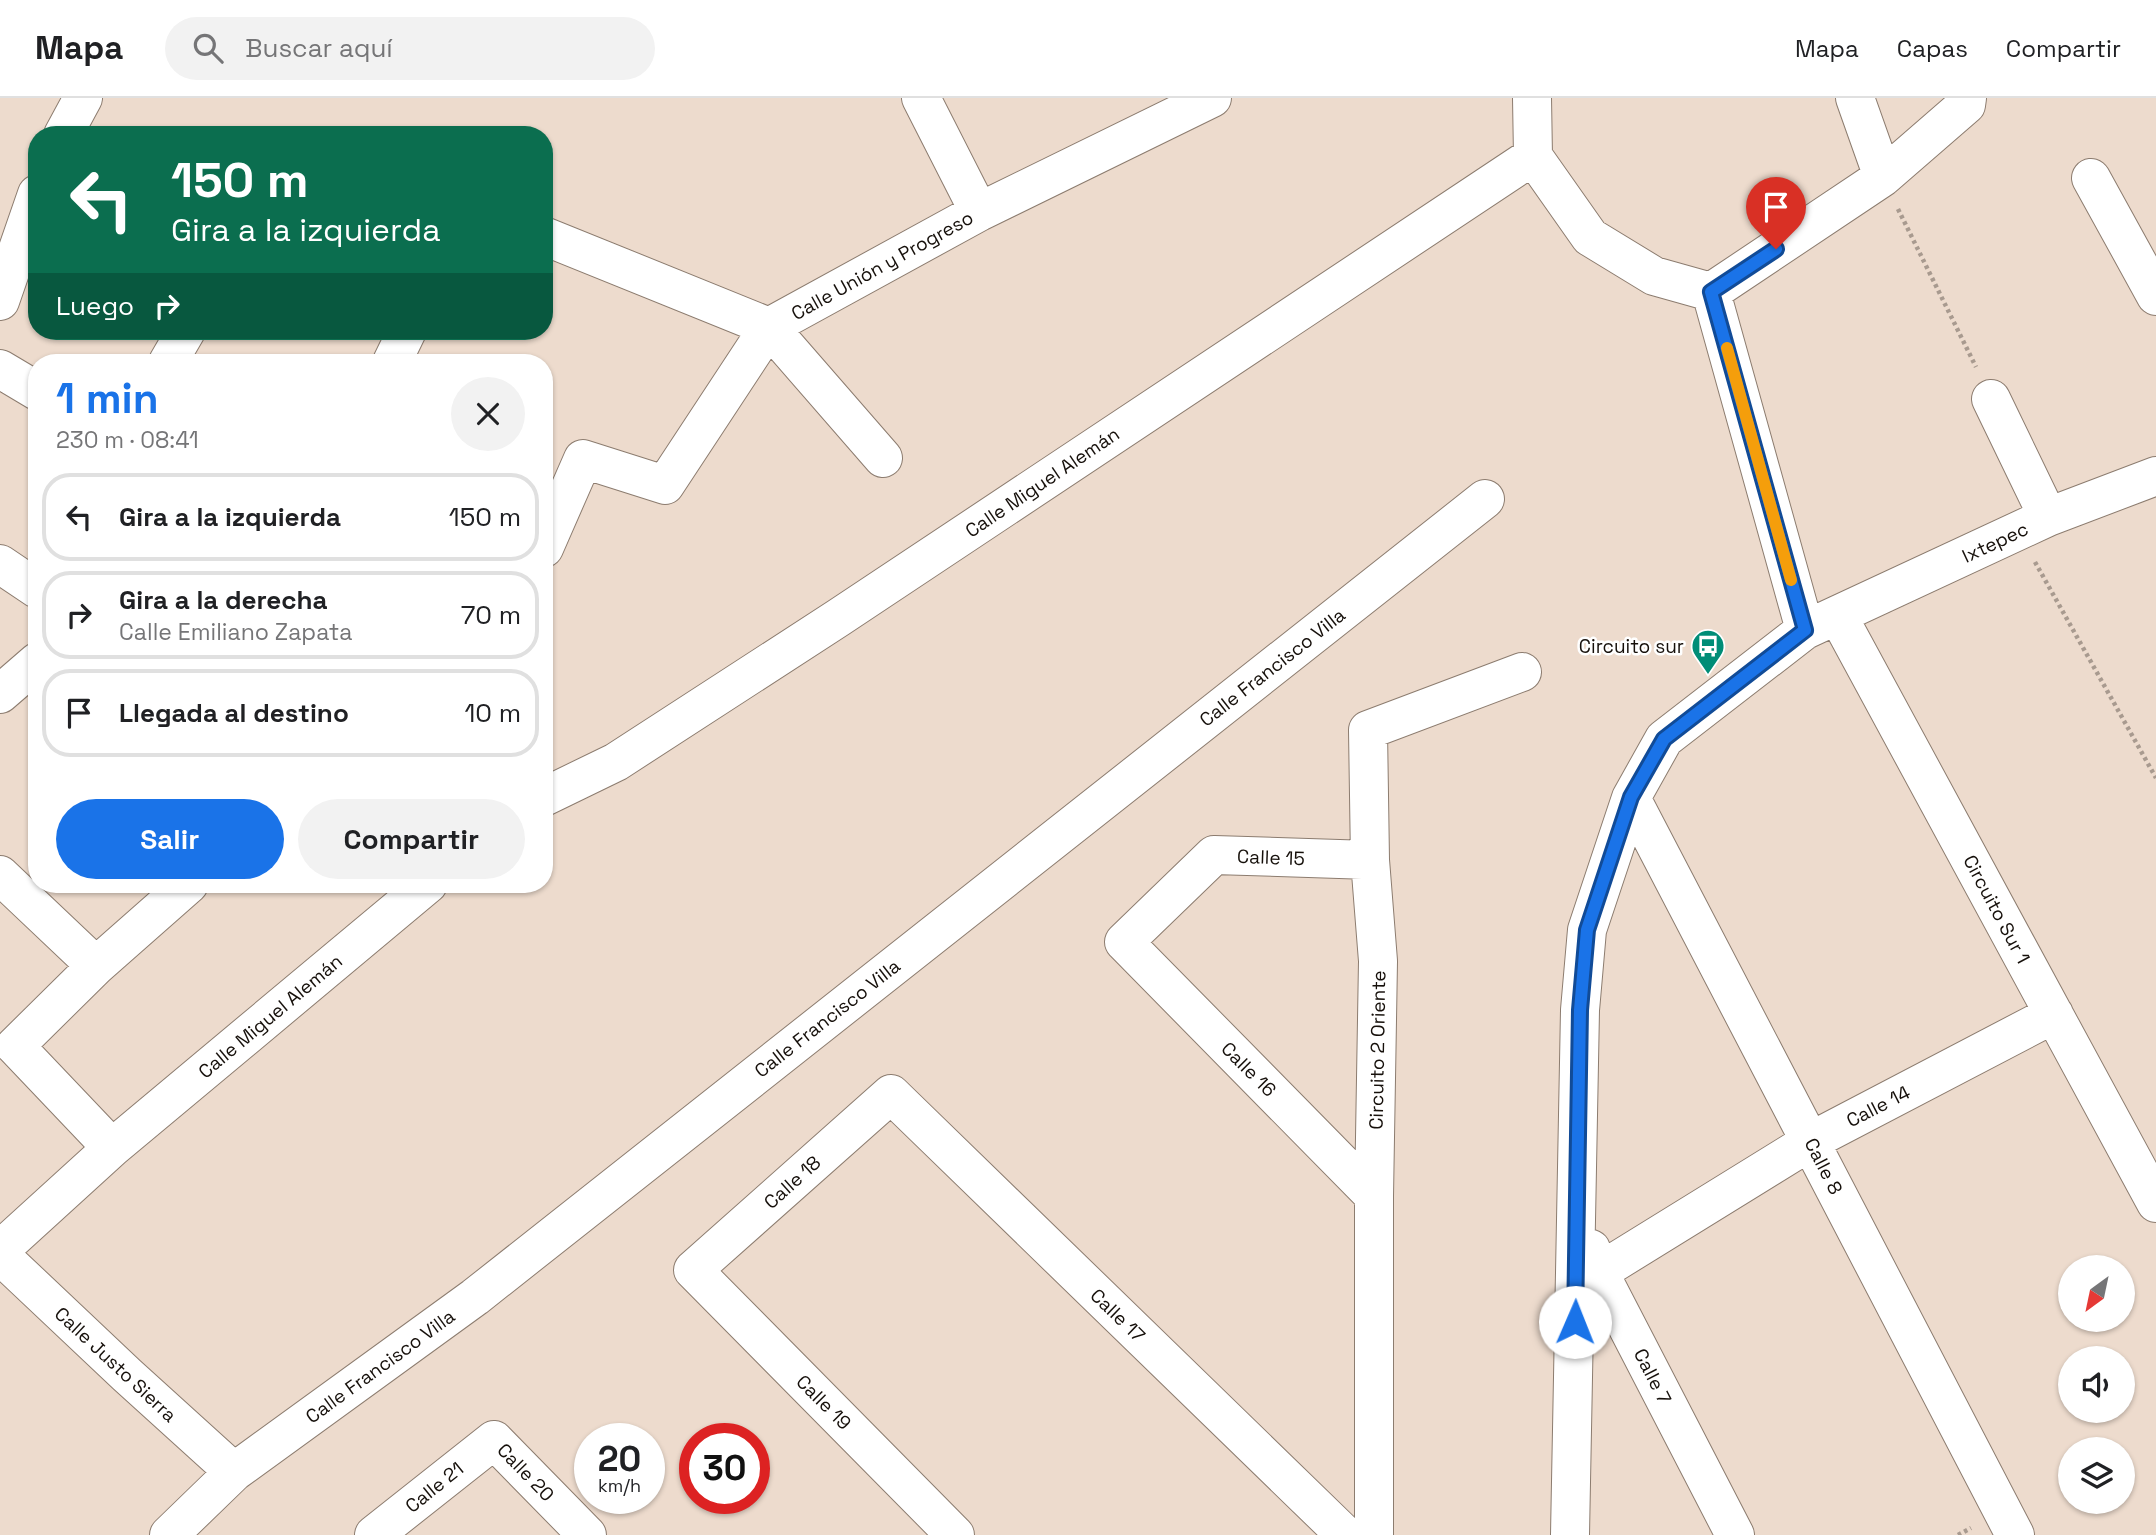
<!DOCTYPE html>
<html lang="es">
<meta charset="utf-8">
<style>
body{margin:0;font-family:"Space Grotesk",sans-serif;background:#f2f2f2;color:#202124;height:100vh;display:flex;flex-direction:column;font-size:26px;white-space:nowrap}
*{box-sizing:border-box;margin:0}
p{font-size:23px;color:#757577}
.icon{flex:none;width:38px;height:38px;fill:none;stroke:currentColor;stroke-width:2;stroke-linecap:round;stroke-linejoin:round}
.map{position:relative;flex:1;overflow:hidden}
.sheet{position:absolute;left:28px;top:256px;width:525px;height:539px;display:flex;flex-direction:column;background:#fff;border-radius:28px;box-shadow:0 2px 5px #0004}
.sheet>*{flex:none}
.hud{position:absolute;left:28px;top:28px;width:525px;height:214px;border-radius:28px;box-shadow:0 2px 5px #0004;background:#0b6e4f;color:#fff;overflow:hidden}
.needle{width:46px;rotate:213deg}
.tools{position:absolute;left:2058px;top:1157px;display:grid;gap:14px}
.tools a{display:grid;place-items:center;width:77px;height:77px;border-radius:50%;background:#fff;box-shadow:0 2px 5px #0004;font-size:35px}
.speed{position:absolute;left:574px;top:1325px;display:flex;gap:14px;font-size:35px;font-weight:700;text-align:center}
.speed>*{display:grid;place-content:center;width:91px;height:91px;border-radius:50%;background:#fff;box-shadow:0 2px 5px #0004;line-height:1}
.speed small{font-size:18px;font-weight:400}
.speed .limit{border:10px solid #d22;background:#fff;color:#111}
.pin{position:absolute;display:grid;place-items:center;width:60px;height:60px;color:#fff;margin:-72px -30px;border-radius:50% 50% 50% 0;rotate:-45deg;box-shadow:0 0 7px #0007}
.pin .icon{rotate:45deg}
.me{position:absolute;width:77px;margin:-38px;rotate:1deg;stroke-linejoin:round;filter:drop-shadow(0 0 5px #0008)}
.turn{display:flex;align-items:center;gap:24px;height:147px;padding:0 28px;font-size:32px}
.turn .icon{width:91px;height:91px;stroke-width:2.5}
.turn b{display:block;font-size:49px;line-height:60px}
.then{display:flex;align-items:center;height:66px;padding:0 28px;background:#0003;gap:14px;font-size:26px}
.round{display:grid;place-items:center;flex:none;width:74px;height:74px;border-radius:37px;background:#f2f2f2}
.headline{display:flex;align-items:center;justify-content:space-between;height:119px;padding:0 28px}
h1{font-size:42px;font-weight:700;line-height:52px;color:#1a73e8}
.primary-button{display:flex;gap:14px;margin-top:auto;padding:14px 28px}
.primary-button a{flex:1;height:80px;border-radius:42px;background:#1a73e8;color:#fff;font-size:28px;font-weight:700;line-height:80px;text-align:center}
.primary-button a+a{background:#f2f2f2;color:#202124}
ul{padding:0;list-style:none}
li{display:flex;align-items:center;gap:21px;height:88px;margin:0 14px 10px;padding:0 14px;border:4px solid #e0e0e0;border-radius:28px}
li div{flex:1}
li b{display:block;font-size:26px}
li em{font-style:normal}
header{display:flex;align-items:center;gap:42px;box-sizing:border-box;height:98px;padding:0 35px;background:#fff;border-bottom:2px solid #e0e0e0}
header strong{font-size:33px}
nav{display:flex;gap:38px;margin-inline-start:auto;font-size:24px}
.search{width:490px;height:63px;background:#f2f2f2;display:flex;align-items:center;gap:18px;box-sizing:border-box;padding:0 24px;border-radius:38px;color:#757577;font-size:26px}
.map>svg:first-child{display:block}
.lines{fill:none;stroke-linecap:round;stroke-linejoin:round}
.minor-casing{stroke:#8c7c6f;stroke-width:40}
.path{stroke:#a89a8f;stroke-width:4.5;stroke-dasharray:3.5 3.5;stroke-linecap:butt}
.minor{stroke:#fff;stroke-width:38}
.route-casing{stroke:#114b97;stroke-width:18}
.route{stroke:#1a73e8;stroke-width:12}
.slow{stroke:#f59e0b;stroke-width:12}
.labels{text-anchor:middle;stroke-width:5;stroke-linejoin:round;paint-order:stroke}
.street-label{font-size:19px;fill:#16100b;stroke:#fff}
.poi-label{font-size:19px;fill:#16100b;stroke:#fff;text-anchor:end}
</style>
<header>
<strong>Mapa</strong>
<div class="search"><svg class="icon" aria-label="search" viewBox="0 0 24 24"><circle cx="10" cy="10" r="6"/><path d="M15 15l6 6"/></svg>Buscar aquí</div>
<nav><a>Mapa</a><a>Capas</a><a>Compartir</a></nav>
</header>
<div class="map">
<svg width="2156" height="1437" viewBox="0 0 2156 1437">
<rect width="100%" height="100%" fill="#eddbcd"/>
<g class="lines">
<defs>
<path id="minor" d="M921,0L979,114
M1532,0L1533,58L1590,139L1654,178L1711,194
M1855,0L1883,79
M63,37L83,0
M2091,80L2156,198
M544,138L769,229L979,114L1212,0
M1711,194L1805,532
M1711,194L1883,79L1966,7L1967,0
M0,203L37,96
M168,264L186,233
M392,264L407,233
M0,271L37,293
M1991,301L2048,419
M544,450L583,361L665,387L769,229L883,360
M0,466L37,491
M1838,518L2156,1105
M0,596L37,564
M544,699L616,664L838,520L1533,58
M1631,700L2015,1437
M1370,762L1214,757L1124,844L1374,1098
M0,777L96,868
M112,1050L15,948L96,868L189,786
M1591,1151L1599,1174L1735,1437
M0,1152L112,1050L428,786
M0,1157L127,1277L234,1374
M1599,1174L1811,1043L2054,916
M169,1437L234,1374L475,1199L1485,401
M374,1437L494,1342L587,1437
M955,1437L693,1172L891,996L1345,1437
M1374,1437V1098L1378,863L1370,762L1368,632L1522,574
M1570,1437L1580,912L1587,832L1631,700L1664,641L1805,532L2048,419L2156,378"/>
</defs>
<!-- minor casing -->
<use href="#minor" class="minor-casing"/>
<!-- path -->
<path class="path" d="M1898,111L1976,269
M2035,464L2156,680
M1958,1437L1971,1430"/>
<!-- minor -->
<use href="#minor" class="minor"/>
</g>
<g class="lines">
<defs>
<path id="route" d="M1575,1224L1580,912L1587,832L1631,699L1664,641L1805,532L1711,194L1776,151"/>
</defs>
<!-- route casing -->
<use href="#route" class="route-casing"/>
<!-- route -->
<use href="#route" class="route"/>
<!-- slow -->
<path class="slow" d="M1727,250L1791,482"/>
</g>
<!-- icons -->
<defs>
<symbol id="bus-pin" viewBox="-11 -11 22 30"><path d="M0 17L-7.5 6A9.5 9.5 0 1 1 7.5 6Z" fill="#008d77" stroke="#fff"/><path d="M-5-6H5V4H4V6H2V4H-2V6H-4V4H-5ZM-3.5-4V0h7V-4ZM-3.5 1.2v1.5H-2V1.2ZM2 1.2v1.5H3.5V1.2Z" fill="#fff"/></symbol>
</defs>
<g fill-rule="evenodd">
<use href="#bus-pin" x="1689" y="529" width="38" height="52"/>
</g>
<g class="labels">
<!-- street labels -->
<g class="street-label">
<text transform="translate(882 167) rotate(-29)" y="7">Calle Unión y Progreso</text>
<text transform="translate(1042 384) rotate(-34)" y="7">Calle Miguel Alemán</text>
<text transform="translate(1995 444) rotate(-25)" y="7">Ixtepec</text>
<text transform="translate(1272 569) rotate(-38)" y="7">Calle Francisco Villa</text>
<text transform="translate(1271 759) rotate(2)" y="7">Calle 15</text>
<text transform="translate(1997 811) rotate(62)" y="7">Circuito Sur 1</text>
<text transform="translate(270 918) rotate(-40)" y="7">Calle Miguel Alemán</text>
<text transform="translate(827 920) rotate(-38)" y="7">Calle Francisco Villa</text>
<text transform="translate(1377 952) rotate(-89)" y="7">Circuito 2 Oriente</text>
<text transform="translate(1249 971) rotate(45)" y="7">Calle 16</text>
<text transform="translate(1878 1008) rotate(-27)" y="7">Calle 14</text>
<text transform="translate(1824 1068) rotate(63)" y="7">Calle 8</text>
<text transform="translate(792 1084) rotate(-42)" y="7">Calle 18</text>
<text transform="translate(1118 1217) rotate(44)" y="7">Calle 17</text>
<text transform="translate(116 1266) rotate(43)" y="7">Calle Justo Sierra</text>
<text transform="translate(380 1268) rotate(-36)" y="7">Calle Francisco Villa</text>
<text transform="translate(1653 1278) rotate(63)" y="7">Calle 7</text>
<text transform="translate(824 1304) rotate(45)" y="7">Calle 19</text>
<text transform="translate(526 1374) rotate(46)" y="7">Calle 20</text>
<text transform="translate(434 1389) rotate(-39)" y="7">Calle 21</text>
</g>
<!-- poi labels -->
<g class="poi-label">
<text x="1684" y="555">Circuito sur</text>
</g>
</g>
</svg>
<div class="tools">
<a><svg class="needle" viewBox="-14 -14 28 28"><path d="M0-13l5 13h-10z" fill="#e53935"/><path d="M0 13l5-13h-10z" fill="#757577"/></svg></a>
<a><svg class="icon" aria-label="sound" viewBox="0 0 24 24"><path d="M4 9h4l5-4v14l-5-4H4zM17 9q2 3 0 6"/></svg></a>
<a><svg class="icon" aria-label="layers" viewBox="0 0 24 24"><path d="M12 4l9 5-9 5-9-5zM3 14l9 5 9-5"/></svg></a>
</div>
<div class="speed"><div>20<small>km/h</small></div><div class="limit">30</div></div>
<div class="pin" style="left:1776px;top:151px;background:#d93025"><svg class="icon" aria-label="arrive" viewBox="0 0 24 24"><path d="M6 21V4h12l-3 4 3 4H6"/></svg></div>
<svg class="me" style="left:1575px;top:1224px" viewBox="-20 -20 40 40"><circle r="19" fill="#fff"/><path d="M0-13L10 11 0 6-10 11z" fill="#1a73e8"/></svg>
<div class="hud">
<div class="turn"><svg class="icon" aria-label="left" viewBox="0 0 24 24"><path d="M17 20v-9H6M10 6l-5 5 5 5"/></svg><div><b>150 m</b>Gira a la izquierda</div></div>
<div class="then">Luego<svg class="icon" aria-label="right" viewBox="0 0 24 24"><path d="M7 20v-9h11M14 6l5 5-5 5"/></svg></div>
</div>
<section class="sheet">
<div class="headline"><div><h1>1 min</h1><p>230 m · 08:41</p></div><a class="round"><svg class="icon" aria-label="close" viewBox="0 0 24 24"><path d="M6 6l12 12M18 6L6 18"/></svg></a></div>
<ul>
<li><svg class="icon" aria-label="left" viewBox="0 0 24 24"><path d="M17 20v-9H6M10 6l-5 5 5 5"/></svg><div><b>Gira a la izquierda</b></div><em>150 m</em></li>
<li><svg class="icon" aria-label="right" viewBox="0 0 24 24"><path d="M7 20v-9h11M14 6l5 5-5 5"/></svg><div><b>Gira a la derecha</b><p>Calle Emiliano Zapata</p></div><em>70 m</em></li>
<li><svg class="icon" aria-label="arrive" viewBox="0 0 24 24"><path d="M6 21V4h12l-3 4 3 4H6"/></svg><div><b>Llegada al destino</b></div><em>10 m</em></li>
</ul>
<div class="primary-button"><a>Salir</a><a>Compartir</a></div>
</section>
</div>
